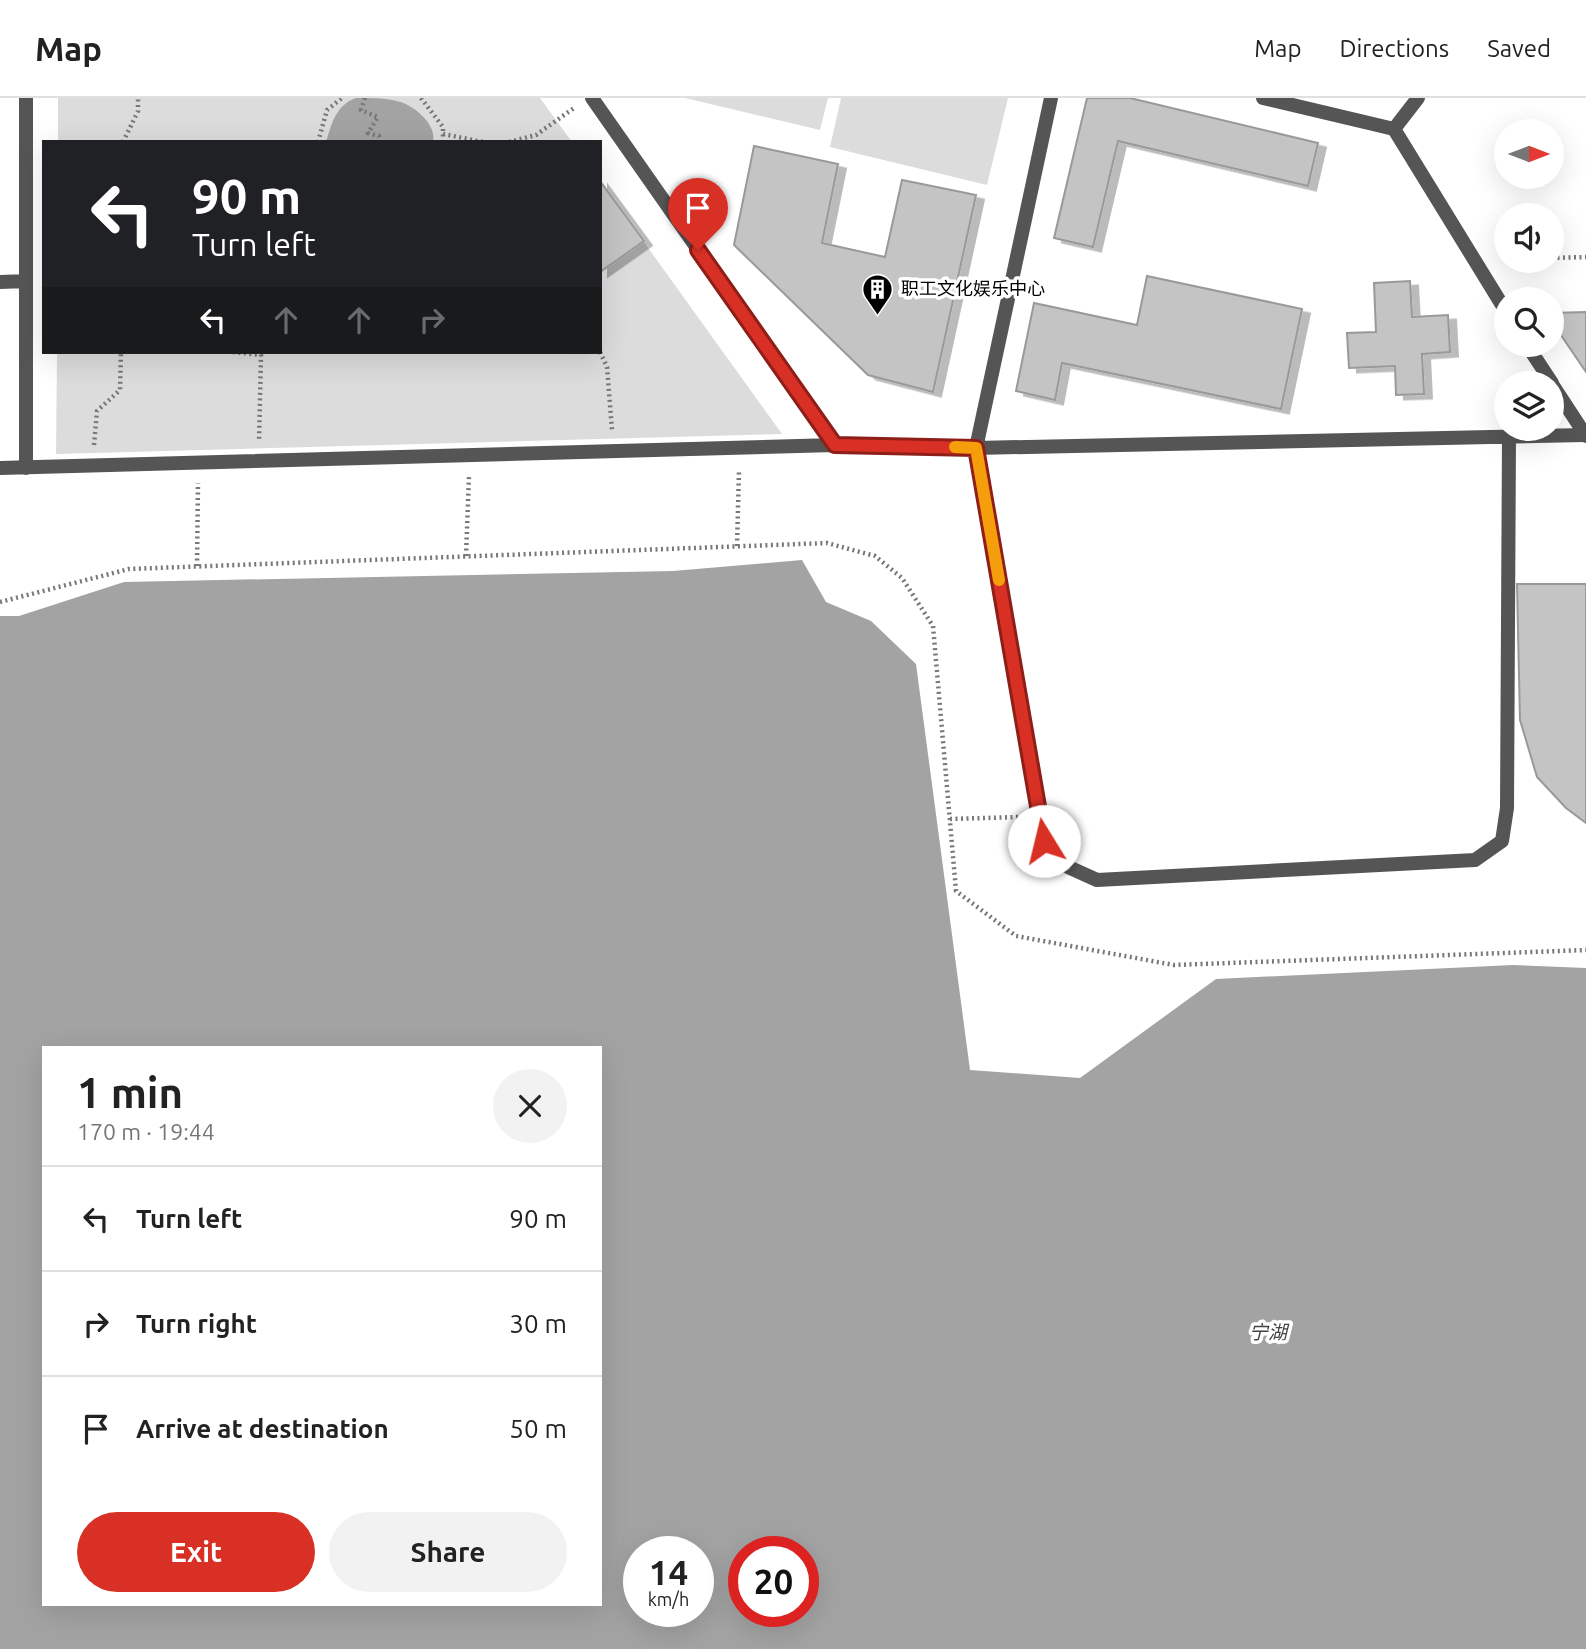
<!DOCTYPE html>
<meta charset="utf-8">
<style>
body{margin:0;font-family:Ubuntu,"Noto Sans SC",sans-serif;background:#f2f2f2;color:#222;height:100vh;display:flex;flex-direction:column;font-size:26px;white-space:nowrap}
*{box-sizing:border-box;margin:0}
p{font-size:23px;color:#767676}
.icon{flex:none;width:38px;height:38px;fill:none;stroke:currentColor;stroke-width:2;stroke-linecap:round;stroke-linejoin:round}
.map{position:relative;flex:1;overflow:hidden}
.panel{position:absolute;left:42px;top:948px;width:560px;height:560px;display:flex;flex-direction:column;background:#fff;border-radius:0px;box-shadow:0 7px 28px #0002}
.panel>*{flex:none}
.top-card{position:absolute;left:42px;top:42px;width:560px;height:214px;border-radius:0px;box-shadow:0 7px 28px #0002;background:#202124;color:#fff;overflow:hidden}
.needle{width:46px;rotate:90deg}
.buttons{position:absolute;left:1494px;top:21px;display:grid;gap:14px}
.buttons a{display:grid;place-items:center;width:70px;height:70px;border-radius:50%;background:#fff;box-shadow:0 7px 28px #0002;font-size:35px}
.speed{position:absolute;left:623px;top:1438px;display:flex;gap:14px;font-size:35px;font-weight:700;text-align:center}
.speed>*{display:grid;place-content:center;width:91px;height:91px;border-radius:50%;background:#fff;box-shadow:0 7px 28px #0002;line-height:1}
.speed small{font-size:18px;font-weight:400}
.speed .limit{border:10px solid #d22;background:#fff;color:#111}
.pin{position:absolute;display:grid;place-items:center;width:60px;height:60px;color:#fff;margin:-72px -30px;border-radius:50% 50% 50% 0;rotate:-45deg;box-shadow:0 0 7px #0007}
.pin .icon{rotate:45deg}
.me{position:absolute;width:77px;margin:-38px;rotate:351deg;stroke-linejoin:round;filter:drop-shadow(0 0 5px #0008)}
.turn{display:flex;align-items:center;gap:24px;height:147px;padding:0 35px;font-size:32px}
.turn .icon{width:91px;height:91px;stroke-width:2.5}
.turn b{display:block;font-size:49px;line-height:60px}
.lanes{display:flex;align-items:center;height:66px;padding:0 35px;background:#0003;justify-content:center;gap:35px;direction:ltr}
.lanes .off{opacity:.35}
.round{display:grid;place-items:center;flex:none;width:74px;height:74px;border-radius:37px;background:#f2f2f2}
.overview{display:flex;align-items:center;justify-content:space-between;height:119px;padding:0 35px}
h1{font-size:42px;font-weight:700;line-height:52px}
.action{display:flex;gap:14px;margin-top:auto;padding:14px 35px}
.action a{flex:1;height:80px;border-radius:42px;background:#d93025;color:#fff;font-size:28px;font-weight:700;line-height:80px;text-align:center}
.action a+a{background:#f2f2f2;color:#222}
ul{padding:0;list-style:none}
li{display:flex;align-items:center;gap:21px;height:105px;padding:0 35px;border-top:2px solid #e0e0e0}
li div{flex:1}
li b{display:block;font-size:26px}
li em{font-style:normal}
header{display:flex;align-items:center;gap:42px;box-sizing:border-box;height:98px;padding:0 35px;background:#fff;border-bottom:2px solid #e0e0e0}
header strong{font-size:33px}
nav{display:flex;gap:38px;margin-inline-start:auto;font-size:24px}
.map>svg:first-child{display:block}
.green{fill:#dcdcdc}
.water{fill:#a3a3a3;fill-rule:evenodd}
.building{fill:#c4c4c4;stroke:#999;stroke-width:2;filter:url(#shadow)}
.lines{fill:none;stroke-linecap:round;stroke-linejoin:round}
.path{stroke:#777;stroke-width:4.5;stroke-dasharray:2 3.5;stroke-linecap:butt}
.lane{stroke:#555;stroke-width:14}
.street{stroke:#555;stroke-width:14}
.route-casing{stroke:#8d1f18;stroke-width:18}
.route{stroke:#d93025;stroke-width:12}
.slow{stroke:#f59e0b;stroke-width:12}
.labels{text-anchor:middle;stroke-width:7;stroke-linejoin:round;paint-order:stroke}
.poi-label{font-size:18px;fill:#000;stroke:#fff;text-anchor:start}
.water-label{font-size:19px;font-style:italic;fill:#444;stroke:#fff}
</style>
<header>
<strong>Map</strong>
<nav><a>Map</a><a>Directions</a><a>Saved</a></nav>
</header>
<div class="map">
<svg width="1586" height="1551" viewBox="0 0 1586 1551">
<defs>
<filter id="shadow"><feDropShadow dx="8" dy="4.5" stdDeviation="0" flood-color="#0004"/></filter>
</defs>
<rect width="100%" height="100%" fill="#fff"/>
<!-- green -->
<path class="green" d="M58,0H540L572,44H58Z
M685,0H828L820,32Z
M841,0H1008L987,87L830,49Z
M600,83L782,336L56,356L57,254H600Z"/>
<!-- water -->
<path class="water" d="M356,0C388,0 408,0 427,23C432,31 434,34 433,44H326C332,25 336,7 356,0Z
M802,462L826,504L871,523L916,566L970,972L1080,980L1216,881L1513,867L1586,870V1551H0V518H19L124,484L673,473ZM44,950H600V1507H44ZM639,1454H698V1514H639ZM744,1454H803V1514H744Z"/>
<!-- building -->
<path class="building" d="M1087,0H1130L1318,45L1308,88L1118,43L1093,149L1054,140Z
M754,48L838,66L822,145L885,159L902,82L976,97L933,294L868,277L734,147Z
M600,83L644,143L600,174Z
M1147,178L1302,211L1281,311L1062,265L1055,302L1016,293L1034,205L1137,227Z
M1410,183L1412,219L1448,217L1450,254L1422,256L1424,296L1396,297L1395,268L1349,270L1347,235L1376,234L1374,185Z
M1586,214V274L1552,224V215Z
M1517,486H1586V725L1566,710L1537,679L1520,622Z"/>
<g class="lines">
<!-- path -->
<path class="path" d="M365,0L361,12L378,19L368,35L379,38L381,44
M421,0L443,29V44
M443,36L483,44
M123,44L138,13V0
M318,44L327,12L342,0
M509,44L536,37L574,10
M1552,160L1586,159
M233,254L261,257L259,343
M600,254L607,269L612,332
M94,347L97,313L120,292L121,254
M737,448L739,372
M466,458L469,378
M197,468L198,385
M0,504L129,471L827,445L875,458L902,480L933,528L956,793L1016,838L1174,867L1586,852
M950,721L1019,719"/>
<!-- lane -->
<path class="lane" d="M26,0V370
M592,0L835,347
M1051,0L976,350L1044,743L1066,768L1097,782L1475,762L1502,743L1507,710L1509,339
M1263,0L1394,31
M0,184L26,183
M0,370L835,347L976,350L1585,337"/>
<!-- street -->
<path class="street" d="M1418,0L1394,31L1507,215
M1527,247L1552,285
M1552,286L1586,338"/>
</g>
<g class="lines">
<defs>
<path id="route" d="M698,152L835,347L976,350L1044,743"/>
</defs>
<!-- route casing -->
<use href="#route" class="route-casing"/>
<!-- route -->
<use href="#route" class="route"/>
<!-- slow -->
<path class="slow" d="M955,349L976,350L999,482"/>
</g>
<!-- icons -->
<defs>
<symbol id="building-pin" viewBox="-11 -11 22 30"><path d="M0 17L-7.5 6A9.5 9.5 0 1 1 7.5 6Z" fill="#000" stroke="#fff"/><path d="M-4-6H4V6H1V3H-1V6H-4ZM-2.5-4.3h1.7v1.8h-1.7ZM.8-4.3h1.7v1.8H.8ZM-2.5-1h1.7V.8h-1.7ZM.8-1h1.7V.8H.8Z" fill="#fff"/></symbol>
</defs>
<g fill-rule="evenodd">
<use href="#building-pin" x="860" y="174" width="35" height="47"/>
</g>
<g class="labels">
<!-- poi labels -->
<g class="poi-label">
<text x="901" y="197">职工文化娱乐中心</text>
</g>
<!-- water labels -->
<g class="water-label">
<text x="1268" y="1241">宁湖</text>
</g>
</g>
</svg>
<div class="buttons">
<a><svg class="needle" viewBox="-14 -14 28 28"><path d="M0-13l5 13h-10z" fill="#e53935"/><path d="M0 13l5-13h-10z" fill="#767676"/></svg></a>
<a><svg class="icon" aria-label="sound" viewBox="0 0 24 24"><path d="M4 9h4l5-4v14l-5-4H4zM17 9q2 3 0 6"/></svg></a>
<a><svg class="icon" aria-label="search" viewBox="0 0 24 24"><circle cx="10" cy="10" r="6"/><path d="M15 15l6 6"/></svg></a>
<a><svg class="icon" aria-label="layers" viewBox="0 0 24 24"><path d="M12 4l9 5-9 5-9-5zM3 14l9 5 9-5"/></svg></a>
</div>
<div class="speed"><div>14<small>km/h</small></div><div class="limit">20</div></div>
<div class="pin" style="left:698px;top:152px;background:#d93025"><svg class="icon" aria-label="arrive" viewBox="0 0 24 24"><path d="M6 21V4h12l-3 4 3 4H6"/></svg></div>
<svg class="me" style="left:1044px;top:743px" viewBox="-20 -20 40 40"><circle r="19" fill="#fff"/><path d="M0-13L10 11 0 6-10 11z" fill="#d93025"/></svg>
<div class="top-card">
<div class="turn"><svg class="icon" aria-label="left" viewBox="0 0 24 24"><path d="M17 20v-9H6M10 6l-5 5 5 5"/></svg><div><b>90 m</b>Turn left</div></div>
<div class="lanes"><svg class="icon" aria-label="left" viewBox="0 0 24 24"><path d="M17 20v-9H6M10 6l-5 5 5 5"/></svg><svg class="icon off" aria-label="ahead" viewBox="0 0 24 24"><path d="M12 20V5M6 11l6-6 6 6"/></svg><svg class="icon off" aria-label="ahead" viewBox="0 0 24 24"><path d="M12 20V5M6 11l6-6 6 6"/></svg><svg class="icon off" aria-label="right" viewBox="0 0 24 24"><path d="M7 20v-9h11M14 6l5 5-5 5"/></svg></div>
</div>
<section class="panel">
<div class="overview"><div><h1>1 min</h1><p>170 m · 19:44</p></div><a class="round"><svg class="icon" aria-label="close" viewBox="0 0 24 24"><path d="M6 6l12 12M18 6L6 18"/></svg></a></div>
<ul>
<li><svg class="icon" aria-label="left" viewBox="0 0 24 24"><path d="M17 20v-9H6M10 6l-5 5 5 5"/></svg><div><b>Turn left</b></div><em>90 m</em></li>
<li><svg class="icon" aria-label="right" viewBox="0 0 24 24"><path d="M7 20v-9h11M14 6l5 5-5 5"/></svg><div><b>Turn right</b></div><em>30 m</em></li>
<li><svg class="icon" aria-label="arrive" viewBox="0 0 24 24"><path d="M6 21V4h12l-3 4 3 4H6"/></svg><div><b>Arrive at destination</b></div><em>50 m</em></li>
</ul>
<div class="action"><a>Exit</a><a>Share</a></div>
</section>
</div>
